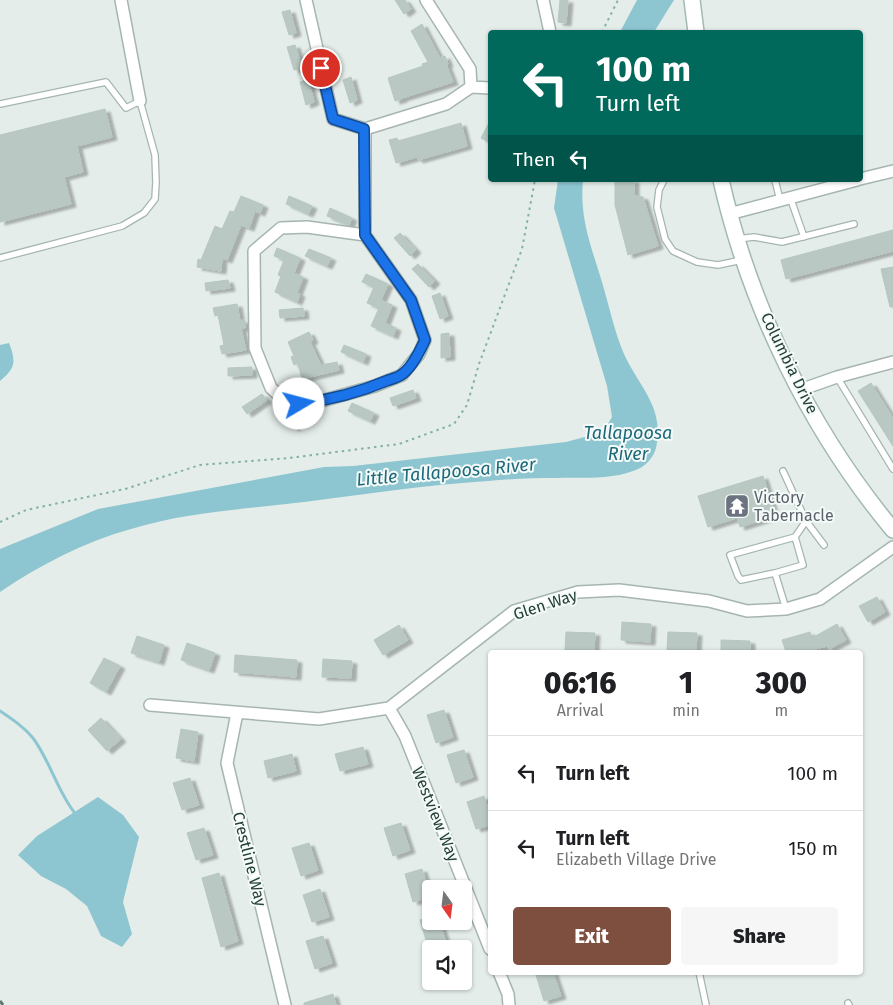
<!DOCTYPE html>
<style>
body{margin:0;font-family:"Fira Sans",sans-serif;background:#f6f6f6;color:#202124;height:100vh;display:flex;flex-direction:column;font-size:19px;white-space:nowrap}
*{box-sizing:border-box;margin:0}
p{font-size:16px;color:#757577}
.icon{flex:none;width:28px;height:28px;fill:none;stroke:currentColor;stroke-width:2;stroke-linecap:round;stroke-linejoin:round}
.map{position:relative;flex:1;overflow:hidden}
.side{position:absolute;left:488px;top:650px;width:375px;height:325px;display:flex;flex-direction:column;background:#fff;border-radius:5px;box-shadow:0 1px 4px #0004}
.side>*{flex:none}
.banner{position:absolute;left:488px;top:30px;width:375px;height:152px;border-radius:5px;box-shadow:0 1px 4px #0004;background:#00695c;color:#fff;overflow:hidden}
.needle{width:32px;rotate:166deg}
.controls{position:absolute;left:422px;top:880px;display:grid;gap:10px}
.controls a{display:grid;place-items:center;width:50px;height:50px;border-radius:5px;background:#fff;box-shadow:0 1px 4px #0004;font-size:25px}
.pin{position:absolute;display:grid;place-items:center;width:42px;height:42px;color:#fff;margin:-21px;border:2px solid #fff;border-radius:50%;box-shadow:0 1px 5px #0007}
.me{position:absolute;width:55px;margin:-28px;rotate:82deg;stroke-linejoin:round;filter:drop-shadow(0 0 4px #0008)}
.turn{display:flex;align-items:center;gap:18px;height:105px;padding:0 25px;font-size:22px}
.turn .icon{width:65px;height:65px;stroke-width:2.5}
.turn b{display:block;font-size:35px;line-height:42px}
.then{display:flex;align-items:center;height:48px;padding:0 25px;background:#0003;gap:10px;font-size:19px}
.eta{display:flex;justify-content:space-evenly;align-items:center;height:85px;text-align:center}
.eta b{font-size:30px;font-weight:800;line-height:35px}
.cta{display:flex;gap:10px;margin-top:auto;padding:10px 25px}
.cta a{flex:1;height:58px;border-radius:5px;background:#7e4e3e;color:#fff;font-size:20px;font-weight:800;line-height:58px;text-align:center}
.cta a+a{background:#f6f6f6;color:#202124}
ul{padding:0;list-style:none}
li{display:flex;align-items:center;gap:15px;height:75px;padding:0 25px;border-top:1px solid #e0e0e0}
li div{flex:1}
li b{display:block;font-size:19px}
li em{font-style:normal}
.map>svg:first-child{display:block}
.water{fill:#8dc6d1}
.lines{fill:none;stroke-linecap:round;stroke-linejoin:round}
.stream{stroke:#8dc6d1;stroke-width:3}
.building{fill:#b9c8c2;stroke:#b6c7c0;filter:url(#shadow)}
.lane-casing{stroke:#a6b5b0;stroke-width:8}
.street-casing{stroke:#a6b5b0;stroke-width:14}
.secondary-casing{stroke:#a2b9b1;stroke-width:18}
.path{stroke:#84b1a3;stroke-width:2;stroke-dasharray:2.5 4;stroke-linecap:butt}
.lane{stroke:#fff;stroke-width:5.5}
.street{stroke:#fff;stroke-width:11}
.secondary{stroke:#fff;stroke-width:15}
.rail{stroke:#5e7a73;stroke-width:3;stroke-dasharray:10 5;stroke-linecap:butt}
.route-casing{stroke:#114b97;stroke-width:12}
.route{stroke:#1a73e8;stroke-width:9}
.labels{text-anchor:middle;stroke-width:4;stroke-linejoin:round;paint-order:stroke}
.street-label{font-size:16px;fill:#233f38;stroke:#f4faf7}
.worship-label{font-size:16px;fill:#5b616d;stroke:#f4faf7;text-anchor:start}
.water-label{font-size:18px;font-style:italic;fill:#1d697b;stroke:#f4faf7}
</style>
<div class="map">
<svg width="893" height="1005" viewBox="0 0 893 1005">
<defs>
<filter id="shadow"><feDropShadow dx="5" dy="3" stdDeviation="1" flood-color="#0004"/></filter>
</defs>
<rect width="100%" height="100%" fill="#e4ede9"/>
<!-- water -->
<path class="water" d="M637,0H674L654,32H620Z
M558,180H583C579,221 593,250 604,289C610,310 615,333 624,354C639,387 665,407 656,448C653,459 644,468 633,471C609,480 581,477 556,478C533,478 510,479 488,481C427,485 365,494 304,502C247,509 186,512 131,529C84,542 40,565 0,592V549L98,509L324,467L353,466L566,442L603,432L612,417L607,386L554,208Z
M9,343C16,361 16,368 0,381V345Z
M98,797L123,815L139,837L123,902L132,934L122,947L101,936L87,906L66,889L41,876L18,855L37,836Z"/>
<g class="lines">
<!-- stream -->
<path class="stream" d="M0,711C12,719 24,727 33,738C50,761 57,790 74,812"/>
</g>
<!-- building -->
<path class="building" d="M395,0H405L411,9L404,14Z
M560,0H568L566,23L558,22Z
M290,10L296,33L289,35L282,12Z
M422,24L440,58L445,56L448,64H446L453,82L402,98V99L395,101L388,78L423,66L422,64L428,62L411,31Z
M295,45L302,68L294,70L287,47Z
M351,77L357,100L350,103L343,80Z
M308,79L314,102L306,105L300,82Z
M105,109L112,137L77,146L83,172L64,177L71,204L0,222V135Z
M490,121V143L481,138Z
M461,123L467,146L418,160L417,157L396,163L389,140L397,138L398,141Z
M615,180H634V196L643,197L658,246L628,255L615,205Z
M241,196L263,205L260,213L255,211L249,228L241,225L227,260L222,258L221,271L197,267L198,259L201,260L215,226L222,229L230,211L234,212Z
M289,196L312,206L308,214L286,204Z
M330,208L352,218L349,225L327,216Z
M893,230V251L786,279L781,260Z
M400,233L416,250L410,256L394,238Z
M277,248L300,258L294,273L303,277L297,293L300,294L297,302L275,292L281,276L278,275L284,260L274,256Z
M309,249L331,258L327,266L305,256Z
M418,264L435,281L429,287L412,269Z
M893,267V307H890L881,269Z
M366,274L388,284L381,300L392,305L385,323L396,328L393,336L371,326L379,308L367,303L374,287L362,282Z
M228,280L230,288L206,291L205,283Z
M440,293L448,316L440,319L432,296Z
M237,304L240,321L244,320L245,328L241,329L246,350L222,354L220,346L224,345L218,315L215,316L213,308Z
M303,308L304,316L280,318L279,310Z
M309,332L313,340L310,342L321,365L337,362L339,370L302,379L298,363L294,365L291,357L294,356L288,342Z
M449,333L450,357L441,358V334Z
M344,345L366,354L363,362L341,352Z
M252,367V375L228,376V368Z
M871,383L893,418V446L858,391Z
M413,390L416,398L393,406L390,398Z
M262,394L267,400L247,414L242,407Z
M352,403L374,413L370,421L348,411Z
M302,410H310L312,412L294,428L288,422Z
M763,476L775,516L740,527L737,518L708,527L698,496Z
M877,597L885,612L868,622L859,606Z
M622,622L651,624L650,642L621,640Z
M837,624L846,640L829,649L827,646L804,652H786L782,640L810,632L812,638Z
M399,625L408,640L383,655L374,640Z
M566,632L595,633L594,651L565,650Z
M668,632L697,633L696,651L667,650Z
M137,636L164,645L159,662L131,653Z
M721,640L750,641V652H721Z
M187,643L215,653L209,670L181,660Z
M235,655L297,660L296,677L234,672Z
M104,658L120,666L106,692L90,683Z
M323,659L352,661L351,678L322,677Z
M444,710L453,737L436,743L427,715Z
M101,718L121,739L107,751L88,730Z
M181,729L198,732L194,761L176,758Z
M363,747L368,764L340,771L335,754Z
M464,750L473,777L456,783L447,755Z
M292,754L296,771L268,778L264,761Z
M190,778L199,805L182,810L173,783Z
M484,796L490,814V825L476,829L467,802Z
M401,823L410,850L393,856L384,828Z
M204,828L213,855L196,860L187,833Z
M309,843L318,870L301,876L292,848Z
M422,869L430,897L413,902L405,874Z
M219,873L238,941L221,947L202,878Z
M320,889L329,917L312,922L303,895Z
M431,916V921H439L446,942L428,947L420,920Z
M323,936L332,963L315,969L306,941Z
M535,972H553L561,996L544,1001Z
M333,994L336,1005H304V1003Z"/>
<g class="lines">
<defs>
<path id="lane" d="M0,104L106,82L126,108L140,101L155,155L156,182L155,199L144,213L122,226L0,258
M664,180L659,190L657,207L665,239L673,251L697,262L718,265L742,260
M775,180L780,200
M790,197L804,237
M737,239L754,237L782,242L854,224
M837,377L893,469
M783,471L806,521L824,545
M795,537L806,521
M775,573L741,580L738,576L730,555L795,537L803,565L775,573L786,609
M699,972L706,1005
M848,1003L849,1005"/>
<path id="street" d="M121,0L140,101
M306,0L333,119L365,129L446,104L471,87
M426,0L470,69L471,87
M543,0L550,32
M471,87L490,88
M365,129V235
M860,179L893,171
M729,214L857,180
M307,227L365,235L411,300L425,340L419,354L402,375L375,386L318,402L299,403L284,400L271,388L255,348L254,251L281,228Z
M800,390L837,377L893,362
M150,705L319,719L389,708L514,611L578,592L619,590L709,601L747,611L786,609L820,599L893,547
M389,708L405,736L490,949
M237,713L227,763L285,1005
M499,972L508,994L509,1005"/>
<path id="secondary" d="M692,0L696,32
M721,180C750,307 810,430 893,530"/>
</defs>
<!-- lane casing -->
<use href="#lane" class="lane-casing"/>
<!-- street casing -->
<use href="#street" class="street-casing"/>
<!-- secondary casing -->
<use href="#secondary" class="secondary-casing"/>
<!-- path -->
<path class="path" d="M602,32L618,0
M0,522L26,510L125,489L200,465L289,458L399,444L454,424L467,405L479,364L522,249L535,180"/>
<!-- lane -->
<use href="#lane" class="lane"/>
<!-- street -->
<use href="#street" class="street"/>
<!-- secondary -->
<use href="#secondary" class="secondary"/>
<!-- rail -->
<path class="rail" d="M0,1001L3,1005"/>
</g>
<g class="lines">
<defs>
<path id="route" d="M299,404C329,400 358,393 386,381C391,379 397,378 401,375C411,369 420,351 425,340L411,300L365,235L364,129L333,119L321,68"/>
</defs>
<!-- route casing -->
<use href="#route" class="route-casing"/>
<!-- route -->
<use href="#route" class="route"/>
</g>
<!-- icons -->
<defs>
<symbol id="temple-square" viewBox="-11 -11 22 22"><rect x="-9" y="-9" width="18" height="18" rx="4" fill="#6b7280" stroke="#f4faf7"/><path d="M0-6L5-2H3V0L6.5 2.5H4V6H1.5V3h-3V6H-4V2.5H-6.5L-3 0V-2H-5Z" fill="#fff"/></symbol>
</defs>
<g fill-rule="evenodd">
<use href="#temple-square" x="723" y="492" width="28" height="28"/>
</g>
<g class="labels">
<!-- street labels -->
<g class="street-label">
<text transform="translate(790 363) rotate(64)" y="6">Columbia Drive</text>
<text transform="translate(545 604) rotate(-18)" y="6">Glen Way</text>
<text transform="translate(436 814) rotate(68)" y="6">Westview Way</text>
<text transform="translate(250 859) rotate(76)" y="6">Crestline Way</text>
</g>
<!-- worship labels -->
<g class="worship-label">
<text x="754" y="503">Victory<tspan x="754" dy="18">Tabernacle</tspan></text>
</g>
<!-- water labels -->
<g class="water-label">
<text x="628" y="439">Tallapoosa<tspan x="628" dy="21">River</tspan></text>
<text transform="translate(446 472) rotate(-5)" y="6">Little Tallapoosa River</text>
</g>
</g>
</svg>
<div class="controls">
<a><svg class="needle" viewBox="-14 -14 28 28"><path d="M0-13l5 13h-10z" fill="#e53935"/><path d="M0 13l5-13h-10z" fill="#757577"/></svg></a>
<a><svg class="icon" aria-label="sound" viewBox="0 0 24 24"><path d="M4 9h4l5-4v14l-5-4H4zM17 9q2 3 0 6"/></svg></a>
</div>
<div class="pin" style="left:321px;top:68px;background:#d93025"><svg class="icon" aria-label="arrive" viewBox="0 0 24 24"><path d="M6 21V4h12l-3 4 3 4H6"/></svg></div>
<svg class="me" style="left:299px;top:404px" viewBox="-20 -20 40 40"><circle r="19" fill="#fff"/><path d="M0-13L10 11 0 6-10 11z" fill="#1a73e8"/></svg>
<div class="banner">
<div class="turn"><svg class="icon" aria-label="left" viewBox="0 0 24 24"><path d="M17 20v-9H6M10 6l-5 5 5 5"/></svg><div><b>100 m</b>Turn left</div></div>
<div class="then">Then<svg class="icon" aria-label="left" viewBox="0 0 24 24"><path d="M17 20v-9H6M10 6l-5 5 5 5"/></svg></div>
</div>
<section class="side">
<div class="eta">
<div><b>06:16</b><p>Arrival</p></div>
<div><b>1</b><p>min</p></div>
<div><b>300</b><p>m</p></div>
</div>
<ul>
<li><svg class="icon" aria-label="left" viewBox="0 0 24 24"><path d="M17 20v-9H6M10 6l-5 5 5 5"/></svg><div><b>Turn left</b></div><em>100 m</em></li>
<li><svg class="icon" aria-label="left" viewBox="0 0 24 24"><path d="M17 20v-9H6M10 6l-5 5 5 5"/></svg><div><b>Turn left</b><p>Elizabeth Village Drive</p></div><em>150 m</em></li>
</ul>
<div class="cta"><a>Exit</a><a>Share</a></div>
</section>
</div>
